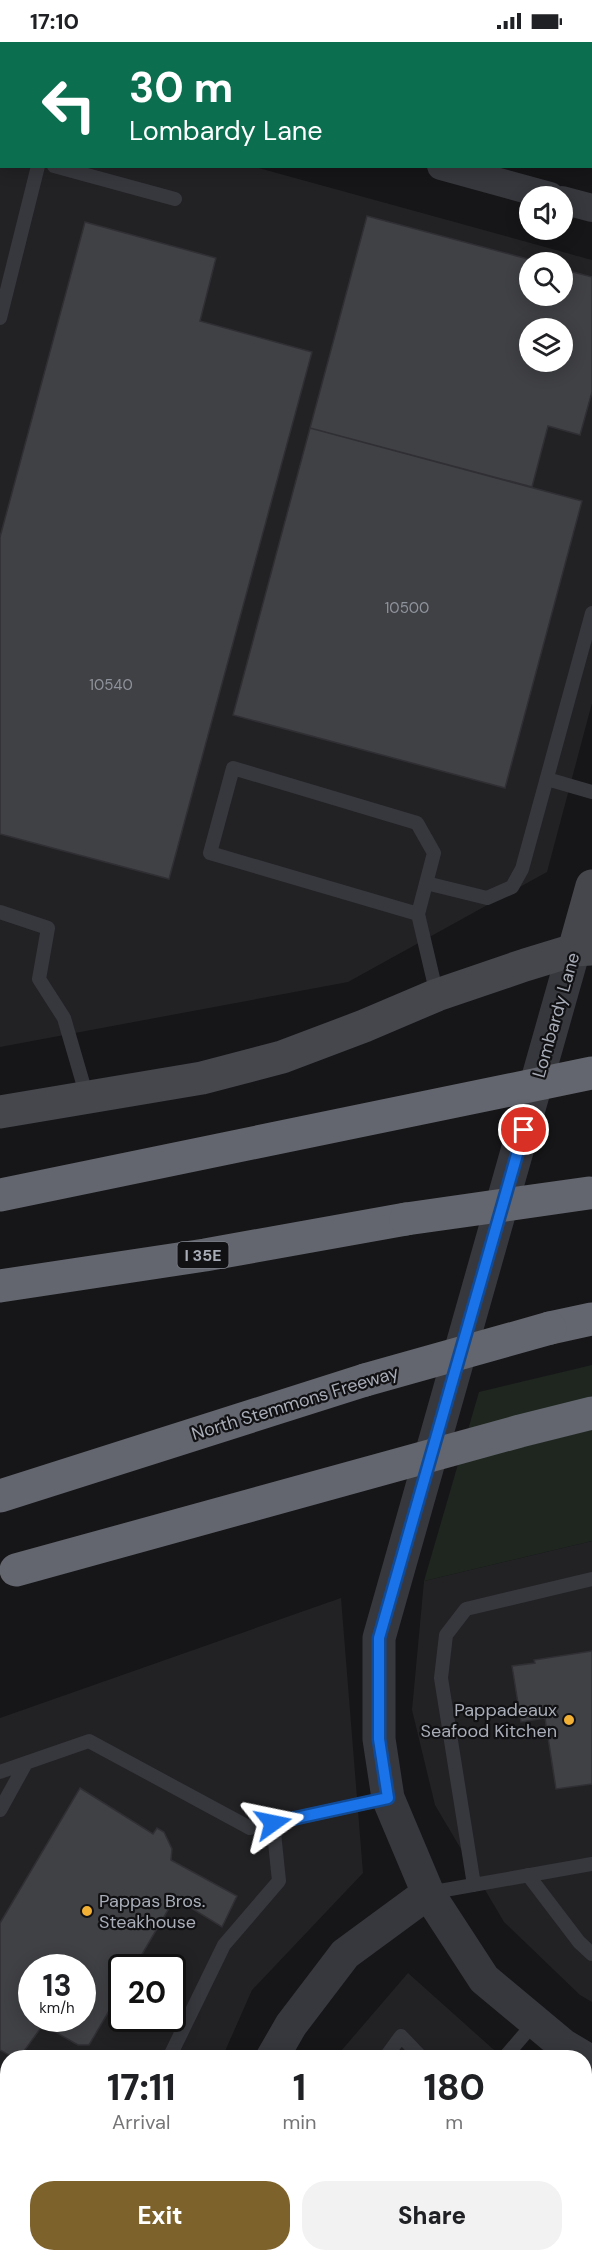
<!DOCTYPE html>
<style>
body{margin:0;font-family:"DM Sans",sans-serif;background:#f2f2f2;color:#202124;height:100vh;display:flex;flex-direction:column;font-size:22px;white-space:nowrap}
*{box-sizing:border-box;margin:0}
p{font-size:20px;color:#757577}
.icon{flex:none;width:33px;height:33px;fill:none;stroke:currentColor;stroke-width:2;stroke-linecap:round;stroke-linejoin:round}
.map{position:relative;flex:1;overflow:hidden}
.details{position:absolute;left:0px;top:2008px;width:592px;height:212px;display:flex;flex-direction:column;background:#fff;border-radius:24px 24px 0 0;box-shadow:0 3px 15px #0003}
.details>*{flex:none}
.guide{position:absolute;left:0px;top:0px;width:592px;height:126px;box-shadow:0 3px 15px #0003;background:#0b6e4f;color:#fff;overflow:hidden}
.tools{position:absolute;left:519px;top:144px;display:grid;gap:12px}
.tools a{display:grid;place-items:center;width:54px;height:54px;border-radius:50%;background:#fff;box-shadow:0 3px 15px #0003;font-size:30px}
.speed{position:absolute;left:18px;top:1912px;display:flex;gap:12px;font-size:30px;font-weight:700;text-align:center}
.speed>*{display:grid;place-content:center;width:78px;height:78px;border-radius:50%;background:#fff;box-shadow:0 3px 15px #0003;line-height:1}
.speed small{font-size:15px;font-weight:400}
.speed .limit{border:3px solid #111;border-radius:9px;background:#fff;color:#111}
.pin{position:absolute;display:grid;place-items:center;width:51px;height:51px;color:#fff;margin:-26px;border:3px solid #fff;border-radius:50%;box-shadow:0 2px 6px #0007}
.me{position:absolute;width:66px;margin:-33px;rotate:78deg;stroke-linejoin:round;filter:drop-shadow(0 0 4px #0008)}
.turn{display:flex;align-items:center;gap:21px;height:126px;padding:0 30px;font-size:27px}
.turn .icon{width:78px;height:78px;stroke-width:2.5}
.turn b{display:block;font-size:42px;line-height:51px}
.eta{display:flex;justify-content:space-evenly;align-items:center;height:102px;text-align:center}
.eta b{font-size:36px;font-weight:800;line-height:42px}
.primary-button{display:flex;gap:12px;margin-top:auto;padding:12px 30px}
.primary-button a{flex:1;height:69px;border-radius:24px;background:#7e622b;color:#fff;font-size:24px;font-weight:800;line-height:69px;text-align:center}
.primary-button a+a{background:#f2f2f2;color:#202124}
.status{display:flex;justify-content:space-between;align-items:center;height:42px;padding:0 30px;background:#fff;direction:ltr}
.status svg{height:16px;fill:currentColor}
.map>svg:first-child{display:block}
.built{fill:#222225;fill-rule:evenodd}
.green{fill:#1e261f}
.building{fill:#404145;stroke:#303034;stroke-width:1.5;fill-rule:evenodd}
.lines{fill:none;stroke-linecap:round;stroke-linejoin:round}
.service{stroke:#37383d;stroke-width:14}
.minor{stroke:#37383d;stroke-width:28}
.tertiary{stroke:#37383d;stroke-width:33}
.secondary{stroke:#45474d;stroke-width:33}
.motorway{stroke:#63666e;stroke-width:33}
.motorway-bridge{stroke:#63666e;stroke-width:33}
.route-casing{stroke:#114b97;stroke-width:15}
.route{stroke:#1a73e8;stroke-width:10}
.poi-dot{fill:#f2b134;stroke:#111113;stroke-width:2}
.labels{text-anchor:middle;stroke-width:4.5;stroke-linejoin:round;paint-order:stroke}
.number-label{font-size:15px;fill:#8e929b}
.shield{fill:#111113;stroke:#7b7e86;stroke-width:1.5}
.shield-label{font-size:16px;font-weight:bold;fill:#a8adb8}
.street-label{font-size:18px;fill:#a8adb8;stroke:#111113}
.poi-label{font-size:18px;fill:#a8adb8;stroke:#111113;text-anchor:end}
</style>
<div class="status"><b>17:10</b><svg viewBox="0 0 49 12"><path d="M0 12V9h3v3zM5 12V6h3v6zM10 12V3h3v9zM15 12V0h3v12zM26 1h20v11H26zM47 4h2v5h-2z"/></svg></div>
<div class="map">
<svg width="592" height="2219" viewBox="0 0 592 2219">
<rect width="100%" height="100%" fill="#161618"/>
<!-- built -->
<path class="built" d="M0,54L2,124L255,125L592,218V661L547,830L348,940L0,1005ZM530,220H562V254H530ZM530,286H562V320H530Z
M592,1499V1960L580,1953L504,1880L435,1763L412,1668L424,1539Z
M341,1556L363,1831L252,1948L222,2016H8L7,2109L0,2107V1676ZM32,1926H82V1977H32ZM122,1926H172V1977H122Z
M408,1931L503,2016H335Z
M585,2079L592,2082V2219H258L259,2212H585Z"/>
<!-- green -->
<path class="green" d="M592,1323V1499L424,1539L479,1350Z"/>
<!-- building -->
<path class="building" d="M367,174L539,220H530V254H562V227L592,235V350L580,393L548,384L532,445L310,386ZM530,286H562V320H530Z
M85,180L216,216L200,279L312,310L169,837L0,792V495Z
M310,386L582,459L505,746L233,673Z
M592,1609V1742L556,1747L545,1676L521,1680L512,1624L535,1621L534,1618Z
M80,1746L153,1792L157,1786L164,1790L172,1807L171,1818L237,1854L222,1885L175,1856L134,1926H122V1947L89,2003H78L43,1983L19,2016H14L0,2008V1881ZM32,1926H82V1977H32Z
M441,2212H574L577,2214L573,2219H436Z"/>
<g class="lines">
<!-- service -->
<path class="service" d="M295,0L301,2
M425,2L426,0
M591,82H592
M54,124L175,157
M0,276L38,124
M547,737L592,750
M426,841L487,856L512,845L522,827L592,571
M0,870L48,886L39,937L64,976L87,1055
M418,872L210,811L233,726L417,781L434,811L418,872L437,953
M0,1730L89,1699L250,1786L388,1756
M0,1768L26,1721
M528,1833L579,1900L592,1912
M474,1843L441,1636L446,1593L466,1567L592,1537
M428,1851L592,1822
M169,2016L224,1903L279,1839L273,1781
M385,2016L401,1994L422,2016
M504,2016L535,1980
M0,2063L8,2065
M585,2138L592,2141
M306,2212V2219
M394,2219L396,2212"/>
<!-- minor -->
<path class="minor" d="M0,4L2,5
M441,124L550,154
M562,158L592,166"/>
<!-- tertiary -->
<path class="tertiary" d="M574,908L379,1596V1697L388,1756L428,1851L484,1937L563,2003L585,2016
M272,2016L291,1983L345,1912L428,1851
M195,2219L196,2212"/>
<!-- secondary -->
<path class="secondary" d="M574,908L592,844
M0,1070L202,1036L282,1015L364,984L437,953L525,923L574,908L592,907"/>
<!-- motorway -->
<path class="motorway" d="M0,1244L205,1213L406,1177
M550,1286L592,1277
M0,1454L365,1338"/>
<!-- motorway-bridge -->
<path class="motorway-bridge" d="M0,1153L592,1031
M406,1177L589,1151
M365,1338L550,1286
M16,1528L520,1389L592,1371"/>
</g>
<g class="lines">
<defs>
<path id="route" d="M273,1781L388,1756L379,1697V1596L524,1088"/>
</defs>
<!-- route casing -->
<use href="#route" class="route-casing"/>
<!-- route -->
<use href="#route" class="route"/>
</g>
<!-- markers -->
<g class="poi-dot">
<circle cx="569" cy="1678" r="6"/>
<circle cx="87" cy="1869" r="6"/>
</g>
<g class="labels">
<!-- number labels -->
<g class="number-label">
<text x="407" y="571">10500</text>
<text x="111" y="648">10540</text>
</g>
<!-- shield labels -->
<rect class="shield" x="177.5" y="1200" width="51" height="26" rx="4.5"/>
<g class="shield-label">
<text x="203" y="1219">I 35E</text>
</g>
<!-- street labels -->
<g class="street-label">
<text transform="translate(556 973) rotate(-74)" y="6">Lombardy Lane</text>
<text transform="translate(295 1361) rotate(-17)" y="6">North Stemmons Freeway</text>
</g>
<!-- poi labels -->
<g class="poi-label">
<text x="557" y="1674">Pappadeaux<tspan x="557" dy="21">Seafood Kitchen</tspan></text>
<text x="99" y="1865" text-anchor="start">Pappas Bros.<tspan x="99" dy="21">Steakhouse</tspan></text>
</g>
</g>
</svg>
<div class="tools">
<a><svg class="icon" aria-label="sound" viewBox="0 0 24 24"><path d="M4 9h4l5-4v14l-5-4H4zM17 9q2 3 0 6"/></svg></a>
<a><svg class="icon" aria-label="search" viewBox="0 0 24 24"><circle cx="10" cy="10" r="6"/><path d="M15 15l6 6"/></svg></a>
<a><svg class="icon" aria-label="layers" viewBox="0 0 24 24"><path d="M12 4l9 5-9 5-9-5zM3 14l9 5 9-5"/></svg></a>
</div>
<div class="speed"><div>13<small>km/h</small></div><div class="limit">20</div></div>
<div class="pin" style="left:524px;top:1088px;background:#d93025"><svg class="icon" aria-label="arrive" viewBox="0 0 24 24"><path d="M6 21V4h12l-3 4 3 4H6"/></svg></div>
<svg class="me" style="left:273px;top:1781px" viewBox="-20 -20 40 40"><path d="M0-17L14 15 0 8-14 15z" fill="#1a73e8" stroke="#fff" stroke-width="4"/></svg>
<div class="guide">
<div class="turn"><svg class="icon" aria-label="left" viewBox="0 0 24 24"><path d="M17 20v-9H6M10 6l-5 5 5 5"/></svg><div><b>30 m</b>Lombardy Lane</div></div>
</div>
<section class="details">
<div class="eta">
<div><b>17:11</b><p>Arrival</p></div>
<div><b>1</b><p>min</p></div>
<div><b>180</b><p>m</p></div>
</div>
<div class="primary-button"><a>Exit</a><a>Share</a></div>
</section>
</div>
